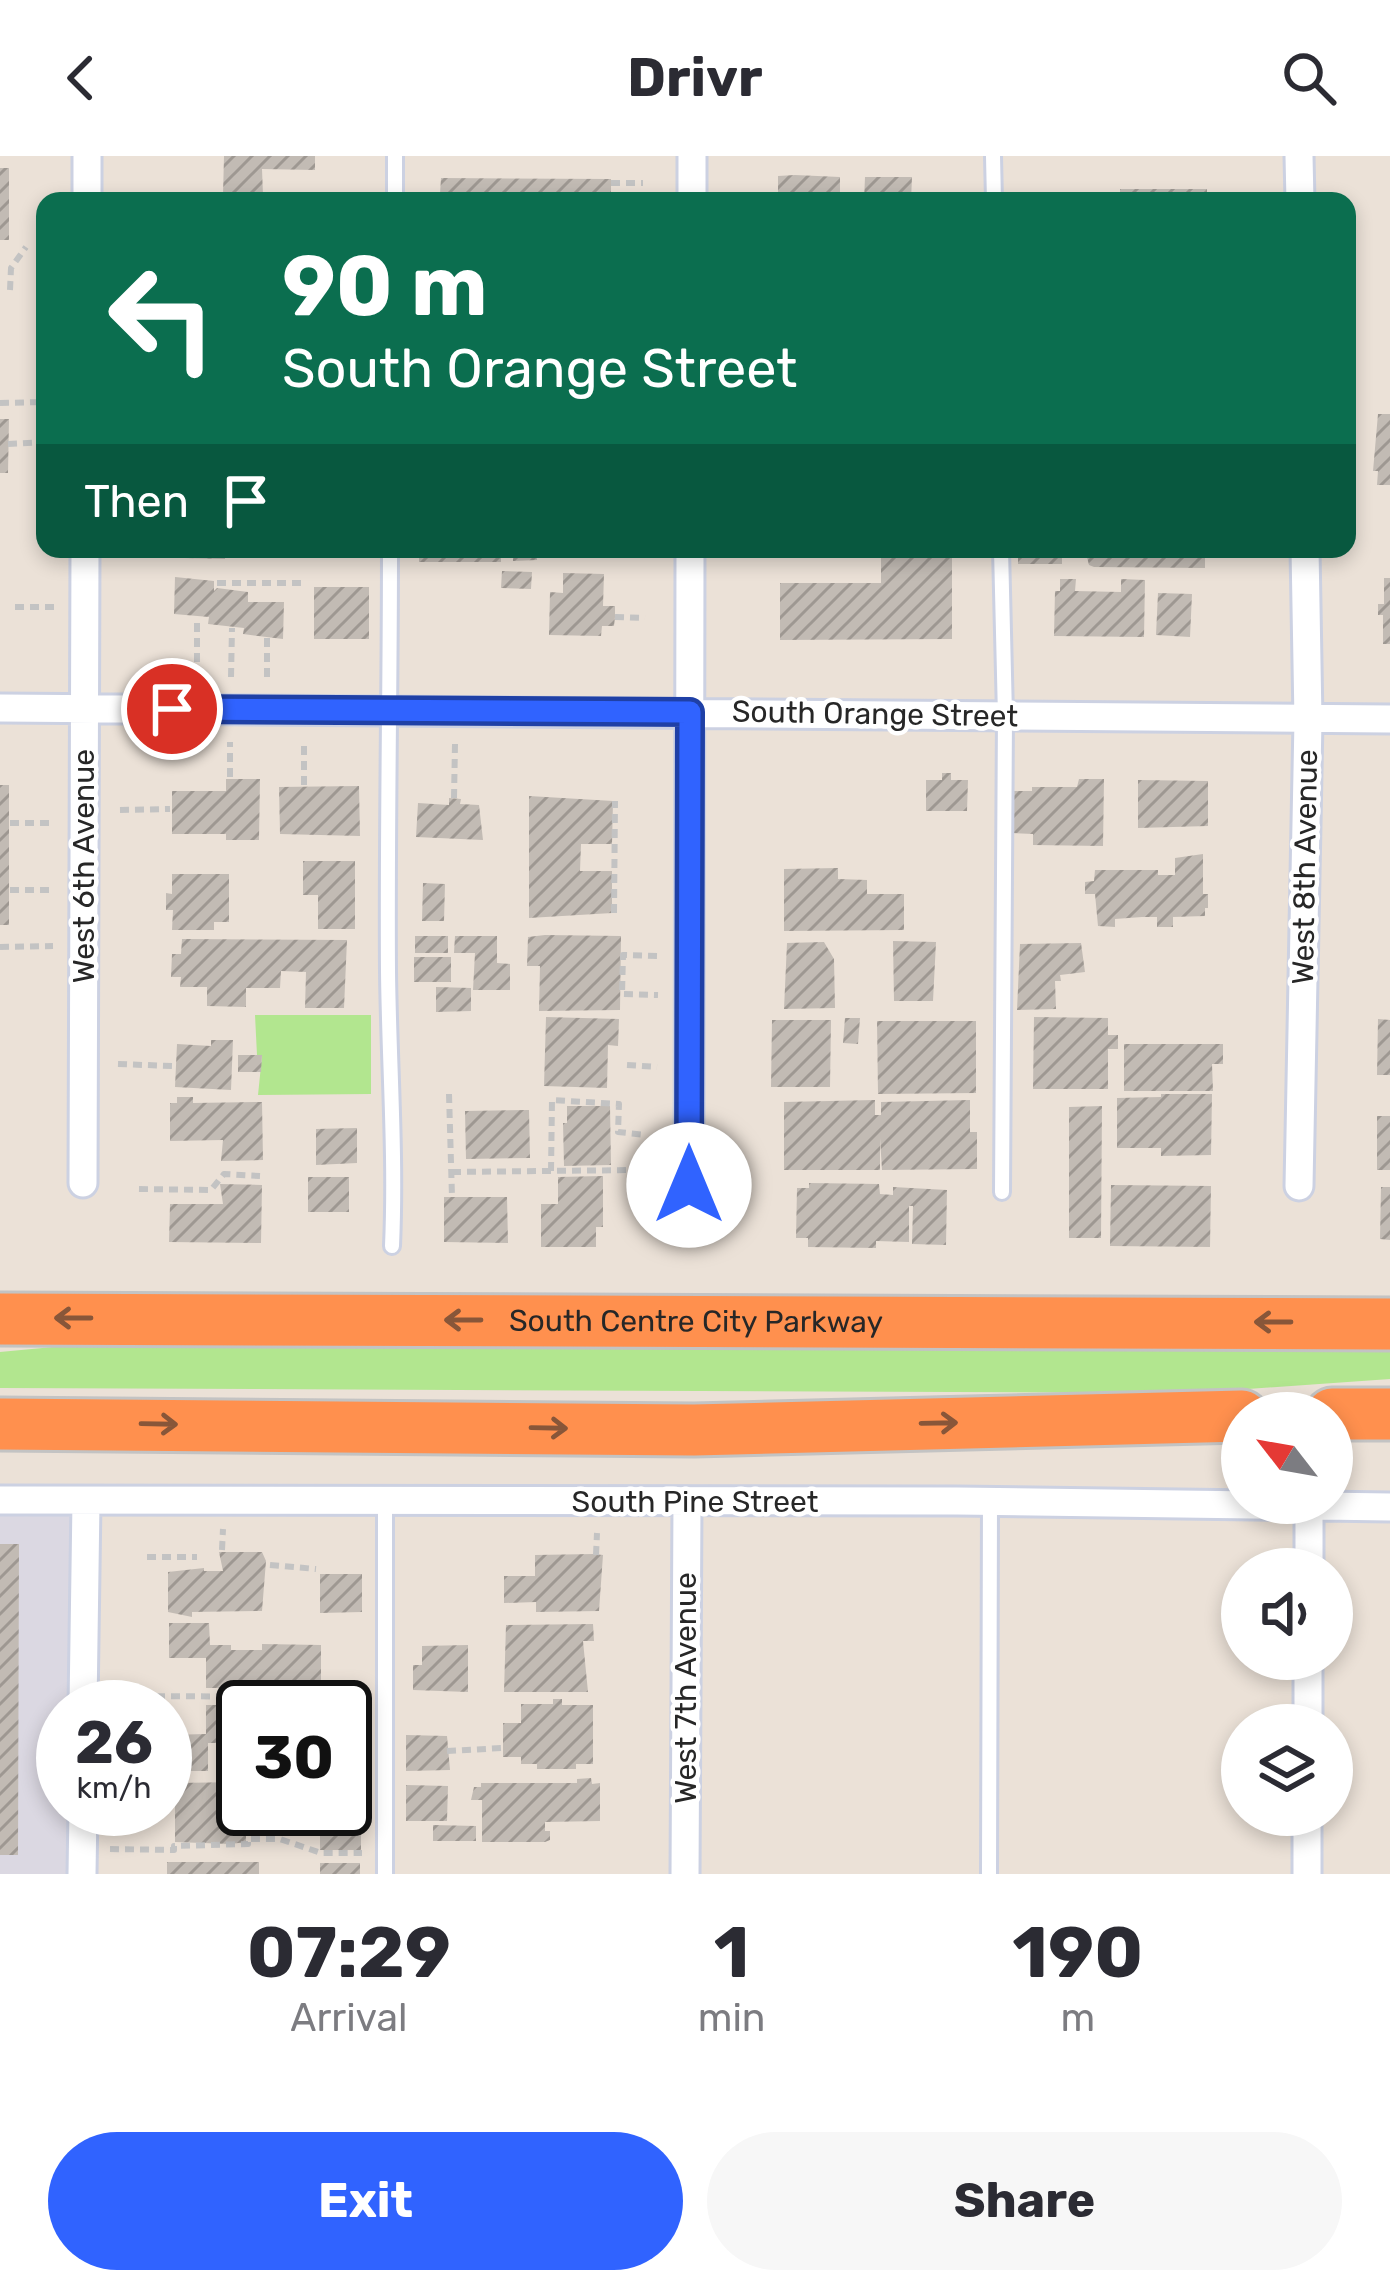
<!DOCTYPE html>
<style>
body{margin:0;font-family:Rubik,sans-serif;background:#f7f7f7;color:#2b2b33;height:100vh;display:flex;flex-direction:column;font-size:45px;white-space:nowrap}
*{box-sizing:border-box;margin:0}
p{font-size:39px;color:#7c7c81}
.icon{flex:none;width:66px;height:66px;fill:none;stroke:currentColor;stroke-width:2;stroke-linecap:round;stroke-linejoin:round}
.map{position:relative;height:1718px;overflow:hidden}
.side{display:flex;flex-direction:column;background:#fff;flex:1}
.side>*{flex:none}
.hud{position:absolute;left:36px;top:36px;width:1320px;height:366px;border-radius:24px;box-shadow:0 6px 18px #0003;background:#0b6e4f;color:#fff;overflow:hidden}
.needle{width:78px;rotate:301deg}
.controls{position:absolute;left:1221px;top:1236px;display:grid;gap:24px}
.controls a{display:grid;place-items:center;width:132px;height:132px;border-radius:50%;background:#fff;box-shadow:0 6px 18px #0003;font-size:60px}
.speed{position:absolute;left:36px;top:1524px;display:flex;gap:24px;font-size:60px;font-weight:700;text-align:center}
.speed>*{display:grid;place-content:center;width:156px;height:156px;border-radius:50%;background:#fff;box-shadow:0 6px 18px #0003;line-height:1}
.speed small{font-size:30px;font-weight:400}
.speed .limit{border:6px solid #111;border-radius:18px;background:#fff;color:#111}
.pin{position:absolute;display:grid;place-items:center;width:102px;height:102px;color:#fff;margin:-51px;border:6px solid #fff;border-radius:50%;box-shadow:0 3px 12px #0007}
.me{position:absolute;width:132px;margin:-66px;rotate:0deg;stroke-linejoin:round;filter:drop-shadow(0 0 9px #0008)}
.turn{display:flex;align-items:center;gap:42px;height:252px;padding:0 48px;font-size:54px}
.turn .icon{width:156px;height:156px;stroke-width:2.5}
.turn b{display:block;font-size:84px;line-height:102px}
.then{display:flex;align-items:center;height:114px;padding:0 48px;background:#0003;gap:24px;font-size:45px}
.eta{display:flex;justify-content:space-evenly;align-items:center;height:204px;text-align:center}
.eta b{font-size:72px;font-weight:700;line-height:84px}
.action{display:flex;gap:24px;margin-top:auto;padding:24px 48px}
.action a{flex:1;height:138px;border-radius:72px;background:#3063ff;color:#fff;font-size:48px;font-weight:700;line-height:138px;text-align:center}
.action a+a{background:#f7f7f7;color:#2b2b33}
header{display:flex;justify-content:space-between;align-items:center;height:156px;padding:0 48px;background:#fff;font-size:54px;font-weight:700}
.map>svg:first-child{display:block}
.industrial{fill:#dbd8e2}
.grass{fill:#b2e68f}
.building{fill:url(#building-hatch)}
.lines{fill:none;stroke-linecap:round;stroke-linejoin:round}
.lane-casing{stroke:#ccd1e2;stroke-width:20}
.street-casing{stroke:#ccd1e2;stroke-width:33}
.highway-casing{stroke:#c3c3c3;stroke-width:57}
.path{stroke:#c3c3c3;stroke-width:6;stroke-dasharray:9 6;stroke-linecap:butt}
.lane{stroke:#fff;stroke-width:14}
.street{stroke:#fff;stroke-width:27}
.highway{stroke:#ff904e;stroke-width:51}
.oneway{stroke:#885639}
.route-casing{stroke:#1f40a6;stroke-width:30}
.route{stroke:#3063ff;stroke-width:21}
.labels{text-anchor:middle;stroke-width:9;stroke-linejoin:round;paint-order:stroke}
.street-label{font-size:30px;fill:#272727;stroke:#fff}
</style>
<header><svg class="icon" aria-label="back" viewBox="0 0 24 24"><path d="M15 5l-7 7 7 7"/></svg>Drivr<svg class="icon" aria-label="search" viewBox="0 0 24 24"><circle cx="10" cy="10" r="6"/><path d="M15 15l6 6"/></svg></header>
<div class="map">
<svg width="1390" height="1718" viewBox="0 0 1390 1718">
<defs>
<pattern id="building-hatch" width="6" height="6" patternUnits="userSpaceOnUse" patternTransform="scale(3)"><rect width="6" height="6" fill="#c2bbb4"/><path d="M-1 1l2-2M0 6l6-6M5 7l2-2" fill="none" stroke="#9e9892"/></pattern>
</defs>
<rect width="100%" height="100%" fill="#ebe1d7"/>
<!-- industrial -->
<path class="industrial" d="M0,1344L86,1345L83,1551H63V1653H83L82,1718H0Z"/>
<!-- grass -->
<path class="grass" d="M255,859H371V938L258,939L262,900L257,899Z
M1390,1184V1223L1192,1237L0,1232V1196L85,1188Z"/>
<!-- building -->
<path class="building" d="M224,0H315V14L262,13L263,39H223Z
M0,12H9V84H0Z
M795,19L840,21V45H778V20Z
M865,21H912L911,45H864Z
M441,22L611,23V45H415V38H440Z
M1120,33H1207V45H1120Z
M1378,258H1390V329H1377L1378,315H1373Z
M0,263H9L8,317H0Z
M184,393H225V403L184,402Z
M419,393H501V406H419Z
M513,393H599L598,398H537V404L513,405Z
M856,393H952V483L780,484V427H881V399L856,400Z
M1018,393H1062V408H1018Z
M1085,393H1205V412L1094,411L1089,409Z
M502,415L532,416L531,433L501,432Z
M563,417L604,418L603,450H615V461L614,470H602L601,480L549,479L550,436L563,437Z
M175,421L214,425V435L217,432L248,436V446H284L283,483L243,478L244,472L208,468L209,461L174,458Z
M1384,422H1390V488H1383V459H1378V448H1384Z
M1060,423H1076L1075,435L1121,436V423L1145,424L1144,481L1054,480L1055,435H1060Z
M314,431H369V483H314Z
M1158,437L1192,438L1190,481L1156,479Z
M942,617H951V624H968L967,655H926V624H942Z
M226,623H260L259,684H226V678H172V635H226Z
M1079,623H1104L1103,690L1033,689V678L1011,677L1012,635H1032V631H1077Z
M1138,624L1208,625V670L1138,672Z
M0,629H9V769H0Z
M359,630L360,680L280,678L279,631Z
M529,640L613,645L612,688H581L580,715H612V757L529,762Z
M449,642L461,643L460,648L479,649L483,684L416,681L418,647L449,649Z
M1203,698V738H1208V752H1205V760L1173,761V771H1157V761H1142L1115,763V771L1098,770L1095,738H1085V726L1094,725L1095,714H1158V719H1175V702Z
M303,705H355V773H318V739H303Z
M838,712V723L867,724V738H904V774L784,775V713Z
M172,718H229V766H214V774H172L173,754H166V737L172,738Z
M423,727L445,728L444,765H422Z
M545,779L621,780L620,854L539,855L540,810H527L528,781Z
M415,780H448V797H415Z
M455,780H497V807L510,808V834H473L475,797H454Z
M182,783L347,784L344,852H305L306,816L281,815L280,832H246V851L207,850V831H180L181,821H171L172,798H181Z
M893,785L936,786L933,845H894Z
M824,786L834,803L835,852L784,853L787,787Z
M1081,787L1085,816L1060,819L1061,825H1055L1056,853L1017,854L1020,788Z
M414,801H451V826H414Z
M436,831L471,832V855L436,856Z
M546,861L619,863L618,890L608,889L607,932L544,930Z
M1034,861L1108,862V879H1118V893H1108V933H1033Z
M845,862H860L858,888L843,887Z
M1378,863L1390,864V919H1377Z
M772,864H831L830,931H771Z
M877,865H976V937L878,938Z
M211,884H233L231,934L175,931L177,888L211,890Z
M1124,888H1223V908H1212L1213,935H1124Z
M238,899H262L261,916H238Z
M1161,938H1212L1211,999L1161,1000V992H1117V942L1161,941Z
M177,941H193V947L262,946L263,1004L221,1005L223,984L170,985V947H177Z
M875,944V959H881V946L970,944V976H977V1013L882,1014L880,982V1014H784V946Z
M567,950H610L611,1009L564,1010L563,967H567Z
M1102,950L1101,1082H1069V951Z
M529,954L530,1002L466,1003L465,955Z
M1377,960H1390V1014H1377Z
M357,972V1007L316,1009V973Z
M603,1020V1071H596V1091H541V1048H558V1021Z
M308,1021H349V1056H308Z
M809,1027L879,1028L880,1038L893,1039V1031L947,1034L946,1089L912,1088L913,1050H909V1086L876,1085V1092L808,1091V1082H796L797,1032H809Z
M220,1028L262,1029L261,1087L169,1086L170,1048H223Z
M1111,1029L1211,1030L1210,1091L1110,1090Z
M1381,1031H1390V1084L1380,1083Z
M444,1041H507L508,1087L444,1086Z
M0,1388H19L18,1699H0Z
M219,1396H262L266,1405L262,1455L192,1456V1461L168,1456V1416L204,1412V1415H223Z
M593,1398L603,1399L599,1455L536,1456V1446L504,1447V1420H535V1399Z
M320,1418H362V1456L320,1457Z
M169,1467H209L210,1489H231V1494H262V1488L321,1489V1532L300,1533L299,1538H287V1532H206V1502H169Z
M593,1468L594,1485H583L588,1536H504L506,1469Z
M468,1489V1536L413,1534V1509H422V1490Z
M553,1543H562V1549H593V1608H576V1613H537V1608H521V1601H503V1567H521V1548H553Z
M206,1549H243V1587H208V1615H167L168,1579L206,1578Z
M406,1579L447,1580L450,1614L406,1615Z
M591,1622L592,1628L600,1627V1665L545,1666V1675H550V1684L545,1686H482V1644H471L474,1631H481V1627H577V1623Z
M345,1625H361V1694H320V1653H345Z
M243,1626V1653H269V1674L246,1675V1686L230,1688L175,1686V1627Z
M406,1629L448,1630L447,1665H406Z
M433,1669L476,1670V1685H433Z
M167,1706H259V1718H167Z
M320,1707H360V1718H320Z"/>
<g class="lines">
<defs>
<path id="lane" d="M993,0L994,45
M395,45V0
M390,393C390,534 387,674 388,815C389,907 396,998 392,1090
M1001,393L1005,560L1002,1036
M385,1718V1346
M989,1718L990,1345"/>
<path id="street" d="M1299,0L1300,45
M87,45V0
M692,45V0
M0,552L1390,563
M83,1027L85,393
M689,1029L690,393
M1299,1030L1308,564L1305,393
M0,1344L957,1345L1390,1351
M1309,1413V1351
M83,1551L86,1345
M1308,1569V1503
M82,1718L83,1653
M685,1718L687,1347
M1307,1718V1659"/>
<g id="highway">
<path id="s1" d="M0,1163L1390,1168"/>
<path d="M1332,1258H1390"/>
<path d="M0,1268L694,1274L1242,1260"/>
</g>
</defs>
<!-- lane casing -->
<use href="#lane" class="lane-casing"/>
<!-- street casing -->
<use href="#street" class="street-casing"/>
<!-- highway casing -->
<use href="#highway" class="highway-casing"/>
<!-- path -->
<path class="path" d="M611,27H643
M10,134L11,112L26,91
M0,247L45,246
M8,288L45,286
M217,427H305
M15,451H55
M615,461L645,462
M267,482V521
M197,521V461
M231,521L232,472
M230,621V586
M304,629V587
M454,642L455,588
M120,654L170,653
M10,667H53
M10,734H53
M614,757L615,645
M0,791L53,790
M657,800L623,799L622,838L658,839
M118,908L172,910
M627,909L657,911
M449,938L452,1041
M551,1015L552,944L619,948L618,976L646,979
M452,1016L637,1014
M139,1033L211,1034L224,1018L260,1020
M222,1394L223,1373
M596,1399L597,1377
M147,1401H197
M270,1409L316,1413
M111,1540L362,1541
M447,1595L503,1592
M271,1683L272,1653
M110,1693L174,1694V1690L248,1688V1683H280L321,1697H362"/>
<!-- lane -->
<use href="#lane" class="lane"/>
<!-- street -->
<use href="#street" class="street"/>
<!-- highway -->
<use href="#highway" class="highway"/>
</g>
<!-- one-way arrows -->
<defs><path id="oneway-shaft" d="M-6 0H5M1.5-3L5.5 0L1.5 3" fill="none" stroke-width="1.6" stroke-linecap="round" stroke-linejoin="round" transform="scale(3)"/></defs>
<g class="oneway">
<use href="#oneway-shaft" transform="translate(73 1162) rotate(180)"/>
<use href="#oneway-shaft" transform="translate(463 1164) rotate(-180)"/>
<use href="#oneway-shaft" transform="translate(1273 1166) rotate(-180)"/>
<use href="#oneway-shaft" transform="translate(939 1267) rotate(-1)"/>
<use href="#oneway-shaft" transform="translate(159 1268) rotate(1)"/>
<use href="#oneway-shaft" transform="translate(549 1272) rotate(1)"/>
</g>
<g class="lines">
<defs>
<path id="route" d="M172,553L690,556L689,1029"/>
</defs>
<!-- route casing -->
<use href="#route" class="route-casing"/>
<!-- route -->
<use href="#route" class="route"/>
</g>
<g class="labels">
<!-- street labels -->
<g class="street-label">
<text transform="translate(875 558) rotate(1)" y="10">South Orange Street</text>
<text transform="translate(84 710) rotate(-90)" y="10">West 6th Avenue</text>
<text transform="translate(1305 711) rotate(-89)" y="10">West 8th Avenue</text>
<text dy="10" stroke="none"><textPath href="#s1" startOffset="696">South Centre City Parkway</textPath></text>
<text x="695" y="1356">South Pine Street</text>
<text transform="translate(686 1532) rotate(-90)" y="10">West 7th Avenue</text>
</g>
</g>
</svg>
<div class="controls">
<a><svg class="needle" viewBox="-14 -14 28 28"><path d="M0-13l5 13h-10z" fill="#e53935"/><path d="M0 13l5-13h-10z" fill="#7c7c81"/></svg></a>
<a><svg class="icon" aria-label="sound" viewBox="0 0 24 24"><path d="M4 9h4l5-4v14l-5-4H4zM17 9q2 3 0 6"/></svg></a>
<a><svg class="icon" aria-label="layers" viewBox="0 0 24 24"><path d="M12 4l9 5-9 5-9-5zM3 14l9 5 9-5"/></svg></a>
</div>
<div class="speed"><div>26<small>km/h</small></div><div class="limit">30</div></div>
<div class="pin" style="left:172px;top:553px;background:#d93025"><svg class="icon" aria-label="arrive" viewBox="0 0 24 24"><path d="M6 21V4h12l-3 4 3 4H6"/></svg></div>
<svg class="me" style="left:689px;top:1029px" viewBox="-20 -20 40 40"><circle r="19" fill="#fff"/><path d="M0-13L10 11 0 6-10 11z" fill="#3063ff"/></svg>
<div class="hud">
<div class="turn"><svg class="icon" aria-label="left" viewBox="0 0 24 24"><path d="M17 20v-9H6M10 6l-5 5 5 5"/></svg><div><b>90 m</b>South Orange Street</div></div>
<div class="then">Then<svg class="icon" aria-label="arrive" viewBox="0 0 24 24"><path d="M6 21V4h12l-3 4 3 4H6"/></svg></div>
</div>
</div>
<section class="side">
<div class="eta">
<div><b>07:29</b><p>Arrival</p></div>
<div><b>1</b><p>min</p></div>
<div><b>190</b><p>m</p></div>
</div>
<div class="action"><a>Exit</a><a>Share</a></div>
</section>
